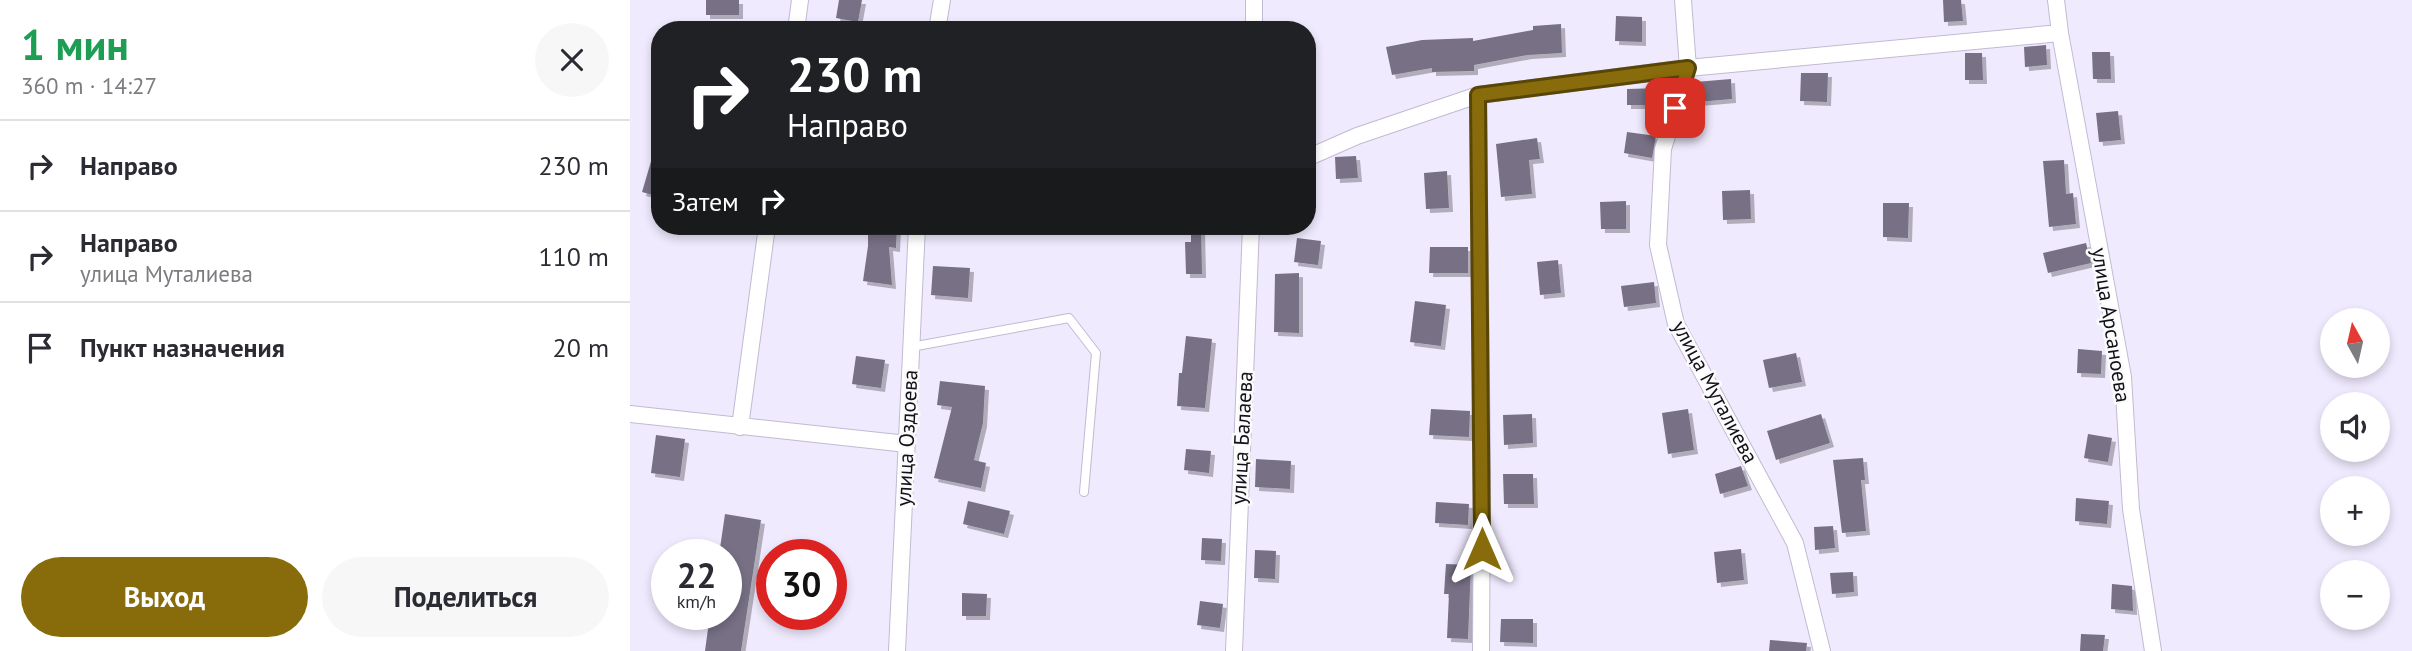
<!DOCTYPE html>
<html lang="ru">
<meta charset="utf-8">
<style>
body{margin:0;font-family:"PT Sans",sans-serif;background:#f7f7f7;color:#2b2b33;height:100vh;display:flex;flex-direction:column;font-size:26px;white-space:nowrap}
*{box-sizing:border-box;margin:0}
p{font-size:23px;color:#7c7c81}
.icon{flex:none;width:38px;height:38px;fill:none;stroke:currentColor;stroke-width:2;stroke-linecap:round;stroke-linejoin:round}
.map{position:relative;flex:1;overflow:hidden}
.sheet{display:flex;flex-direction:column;background:#fff;width:630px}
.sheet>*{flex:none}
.banner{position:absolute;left:21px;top:21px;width:665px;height:214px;border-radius:28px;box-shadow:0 4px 10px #0003;background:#202124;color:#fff;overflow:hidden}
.needle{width:46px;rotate:352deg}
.buttons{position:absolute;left:1690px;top:308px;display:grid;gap:14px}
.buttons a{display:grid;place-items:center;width:70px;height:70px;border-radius:50%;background:#fff;box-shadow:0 4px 10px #0003;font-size:35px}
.speed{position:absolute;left:21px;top:539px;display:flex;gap:14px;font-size:35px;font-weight:700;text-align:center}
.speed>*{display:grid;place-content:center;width:91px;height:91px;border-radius:50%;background:#fff;box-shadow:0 4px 10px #0003;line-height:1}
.speed small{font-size:18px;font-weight:400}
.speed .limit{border:10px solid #d22;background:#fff;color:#111}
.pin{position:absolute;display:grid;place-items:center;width:60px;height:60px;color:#fff;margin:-30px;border-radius:14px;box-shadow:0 4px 10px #0006}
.me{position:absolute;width:77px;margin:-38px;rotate:0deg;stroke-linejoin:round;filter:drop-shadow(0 0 5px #0008)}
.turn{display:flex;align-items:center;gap:24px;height:147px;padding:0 21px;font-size:32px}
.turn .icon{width:91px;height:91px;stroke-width:2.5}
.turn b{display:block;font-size:49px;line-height:60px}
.then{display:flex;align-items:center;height:66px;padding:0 21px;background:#0003;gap:14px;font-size:26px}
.round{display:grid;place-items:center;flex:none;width:74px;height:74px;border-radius:37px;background:#f7f7f7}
.summary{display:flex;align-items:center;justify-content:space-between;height:119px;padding:0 21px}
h1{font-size:42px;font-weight:800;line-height:52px;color:#1e9e55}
.primary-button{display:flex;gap:14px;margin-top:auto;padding:14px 21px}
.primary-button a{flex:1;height:80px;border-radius:42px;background:#886c0b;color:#fff;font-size:28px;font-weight:800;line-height:80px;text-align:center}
.primary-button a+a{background:#f7f7f7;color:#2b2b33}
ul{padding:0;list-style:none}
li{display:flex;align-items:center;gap:21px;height:91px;padding:0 21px;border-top:2px solid #e1e1e2}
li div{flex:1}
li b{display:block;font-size:26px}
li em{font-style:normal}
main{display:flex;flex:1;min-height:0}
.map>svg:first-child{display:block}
.building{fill:#787186;filter:url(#shadow)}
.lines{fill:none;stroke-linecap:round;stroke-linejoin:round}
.service-casing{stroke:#c2bad2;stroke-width:10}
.minor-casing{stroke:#c2bad2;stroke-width:18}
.service{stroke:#fff;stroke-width:8}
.minor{stroke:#fff;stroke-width:16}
.route-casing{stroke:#584607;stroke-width:18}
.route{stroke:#886c0b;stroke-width:12}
.labels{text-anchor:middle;stroke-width:5;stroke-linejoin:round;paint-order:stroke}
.street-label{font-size:21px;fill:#121018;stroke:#fbfbfb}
</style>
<main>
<section class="sheet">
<div class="summary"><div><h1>1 мин</h1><p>360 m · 14:27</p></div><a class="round"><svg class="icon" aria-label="close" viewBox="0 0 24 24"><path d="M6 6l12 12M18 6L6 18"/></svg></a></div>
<ul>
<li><svg class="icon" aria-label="right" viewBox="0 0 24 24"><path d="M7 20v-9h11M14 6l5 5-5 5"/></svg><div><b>Направо</b></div><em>230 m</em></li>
<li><svg class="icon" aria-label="right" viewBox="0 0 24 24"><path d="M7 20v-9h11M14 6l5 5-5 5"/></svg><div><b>Направо</b><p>улица Муталиева</p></div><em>110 m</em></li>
<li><svg class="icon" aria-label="arrive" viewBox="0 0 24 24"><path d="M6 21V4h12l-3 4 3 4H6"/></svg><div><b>Пункт назначения</b></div><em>20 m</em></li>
</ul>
<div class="primary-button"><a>Выход</a><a>Поделиться</a></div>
</section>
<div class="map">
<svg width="1782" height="651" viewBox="0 0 1782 651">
<defs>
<filter id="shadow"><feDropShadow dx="4" dy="4" stdDeviation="0" flood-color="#0004"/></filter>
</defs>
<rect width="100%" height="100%" fill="#f0eafe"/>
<!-- building -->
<path class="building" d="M76,0H109V15H76Z
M209,0H232L228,22L206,18Z
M1313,0H1331L1333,21L1314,22Z
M986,16L1012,17V42L985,41Z
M931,24L932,53L898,55L844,65V71L802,72V68L762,75L756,47L792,40L843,38V41L903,30V26Z
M1416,45L1417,65L1395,67L1394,47Z
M1462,52H1480L1481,79H1463Z
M1335,53H1352L1353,80H1335Z
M1171,73H1198L1197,102L1170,101Z
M1101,79L1102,99L1067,102L1065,82Z
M1031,88L1032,105H997V89Z
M1488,111L1491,140L1469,142L1466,113Z
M997,132L1026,136L1022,158L994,153Z
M907,138L910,159L899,160L902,194L871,197L866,144Z
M27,141H30V197L12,192Z
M726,156L728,178L706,179L705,157Z
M1434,160L1436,194L1443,193L1446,224L1419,227L1413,161Z
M817,171L819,208L796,209L794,173Z
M1120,190L1121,219L1093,220L1092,191Z
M996,201V229H971L970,202Z
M1253,203H1279L1278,238L1253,237Z
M238,226H267L266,248L259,247L262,285L233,281L238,246Z
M561,226H571L572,274H556L555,242H561Z
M667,238L691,241L688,265L664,262Z
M1456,243L1461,263L1418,273L1413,253Z
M800,247H838V273H799Z
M928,260L931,293L910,295L907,262Z
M303,266L340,268L338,298L301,295Z
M669,273V333L644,332L645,274Z
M1024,282L1026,303L994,307L991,286Z
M785,301L816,305L811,346L780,342Z
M556,336L582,339L575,408L547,406L549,373H552Z
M1448,349L1472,351L1471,374L1447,373Z
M1166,353L1172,382L1139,388L1133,360Z
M226,356L255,360L251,388L222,384Z
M310,381L355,386L353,423L344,460L356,463L351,488L304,478L322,407L307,405Z
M801,409L840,411L839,437L799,435Z
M1058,409L1064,450L1038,454L1032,413Z
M902,414L903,443L874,445L873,415Z
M1191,414L1200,443L1146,460L1137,431Z
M1458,434L1482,438L1478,462L1454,458Z
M26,435L55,439L50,477L21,473Z
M556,449L581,451L579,473L554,470Z
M1233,458L1235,480H1231L1236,531L1212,533L1203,460Z
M626,459L661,461L660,489L625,487Z
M1111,466L1118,486L1090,494L1085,474Z
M873,474H903L904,504H874Z
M1446,498L1479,501L1477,524L1445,521Z
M338,501L380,511L374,534L333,524Z
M806,502L839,504L838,525L805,523Z
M95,514L131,520L111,651H75L80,614H96V555H89Z
M1203,526L1205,548L1185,550L1184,527Z
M572,538L592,539L591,561L571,560Z
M1111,549L1114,580L1087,583L1084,552Z
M625,550L646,551L645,579L624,578Z
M816,564L841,565L838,639L817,638L819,594H814Z
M1223,572L1224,592L1202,594L1200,573Z
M1482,584L1502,586L1503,611L1481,609Z
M332,593L357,594L356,616H332Z
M570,601L593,604L590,628L567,625Z
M871,619H903V643L870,642Z
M1451,634L1475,635L1473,651H1450Z
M1140,640L1177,643L1176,651H1139Z"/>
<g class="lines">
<defs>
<path id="service" d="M281,347L439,318L466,353L454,492"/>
<path id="minor" d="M1053,0L1058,68L1033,149L1028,245L1046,324L1165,543L1192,651
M1426,0L1430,33L1493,377L1501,509L1523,651
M166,30L170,0
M307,30L312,0
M624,30V0
M848,95L852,472L851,651
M677,158L727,136L848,95L1058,68L1430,33
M0,414L277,444
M110,427L137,226
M267,651L287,226
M604,651L621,226"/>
</defs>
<!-- service casing -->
<use href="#service" class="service-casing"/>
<!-- minor casing -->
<use href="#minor" class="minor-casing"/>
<!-- service -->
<use href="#service" class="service"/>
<!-- minor -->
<use href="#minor" class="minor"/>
</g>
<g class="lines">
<defs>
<path id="route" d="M852,549L848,95L1058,68L1045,108"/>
</defs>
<!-- route casing -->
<use href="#route" class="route-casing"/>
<!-- route -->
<use href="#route" class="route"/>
</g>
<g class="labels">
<!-- street labels -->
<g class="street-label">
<text transform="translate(1481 325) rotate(81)" y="7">улица Арсаноева</text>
<text transform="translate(1085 392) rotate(62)" y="7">улица Муталиева</text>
<text transform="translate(277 438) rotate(-87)" y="7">улица Оздоева</text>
<text transform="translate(612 438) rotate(-87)" y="7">улица Балаева</text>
</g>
</g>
</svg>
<div class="buttons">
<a><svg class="needle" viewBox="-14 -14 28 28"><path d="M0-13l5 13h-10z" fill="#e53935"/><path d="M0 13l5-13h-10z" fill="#7c7c81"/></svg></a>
<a><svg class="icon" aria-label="sound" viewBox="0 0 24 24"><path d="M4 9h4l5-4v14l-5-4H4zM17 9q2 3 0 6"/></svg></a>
<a>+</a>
<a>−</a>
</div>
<div class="speed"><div>22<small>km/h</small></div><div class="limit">30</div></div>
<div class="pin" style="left:1045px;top:108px;background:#d93025"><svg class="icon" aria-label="arrive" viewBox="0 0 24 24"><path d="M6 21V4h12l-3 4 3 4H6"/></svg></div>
<svg class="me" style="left:852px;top:549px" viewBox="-20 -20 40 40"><path d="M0-17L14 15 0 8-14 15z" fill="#886c0b" stroke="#fff" stroke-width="4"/></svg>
<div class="banner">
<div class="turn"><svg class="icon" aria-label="right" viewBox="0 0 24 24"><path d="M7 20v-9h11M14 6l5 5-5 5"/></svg><div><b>230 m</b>Направо</div></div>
<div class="then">Затем<svg class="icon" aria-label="right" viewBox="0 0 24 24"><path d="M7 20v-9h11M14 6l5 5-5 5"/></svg></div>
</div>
</div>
</main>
